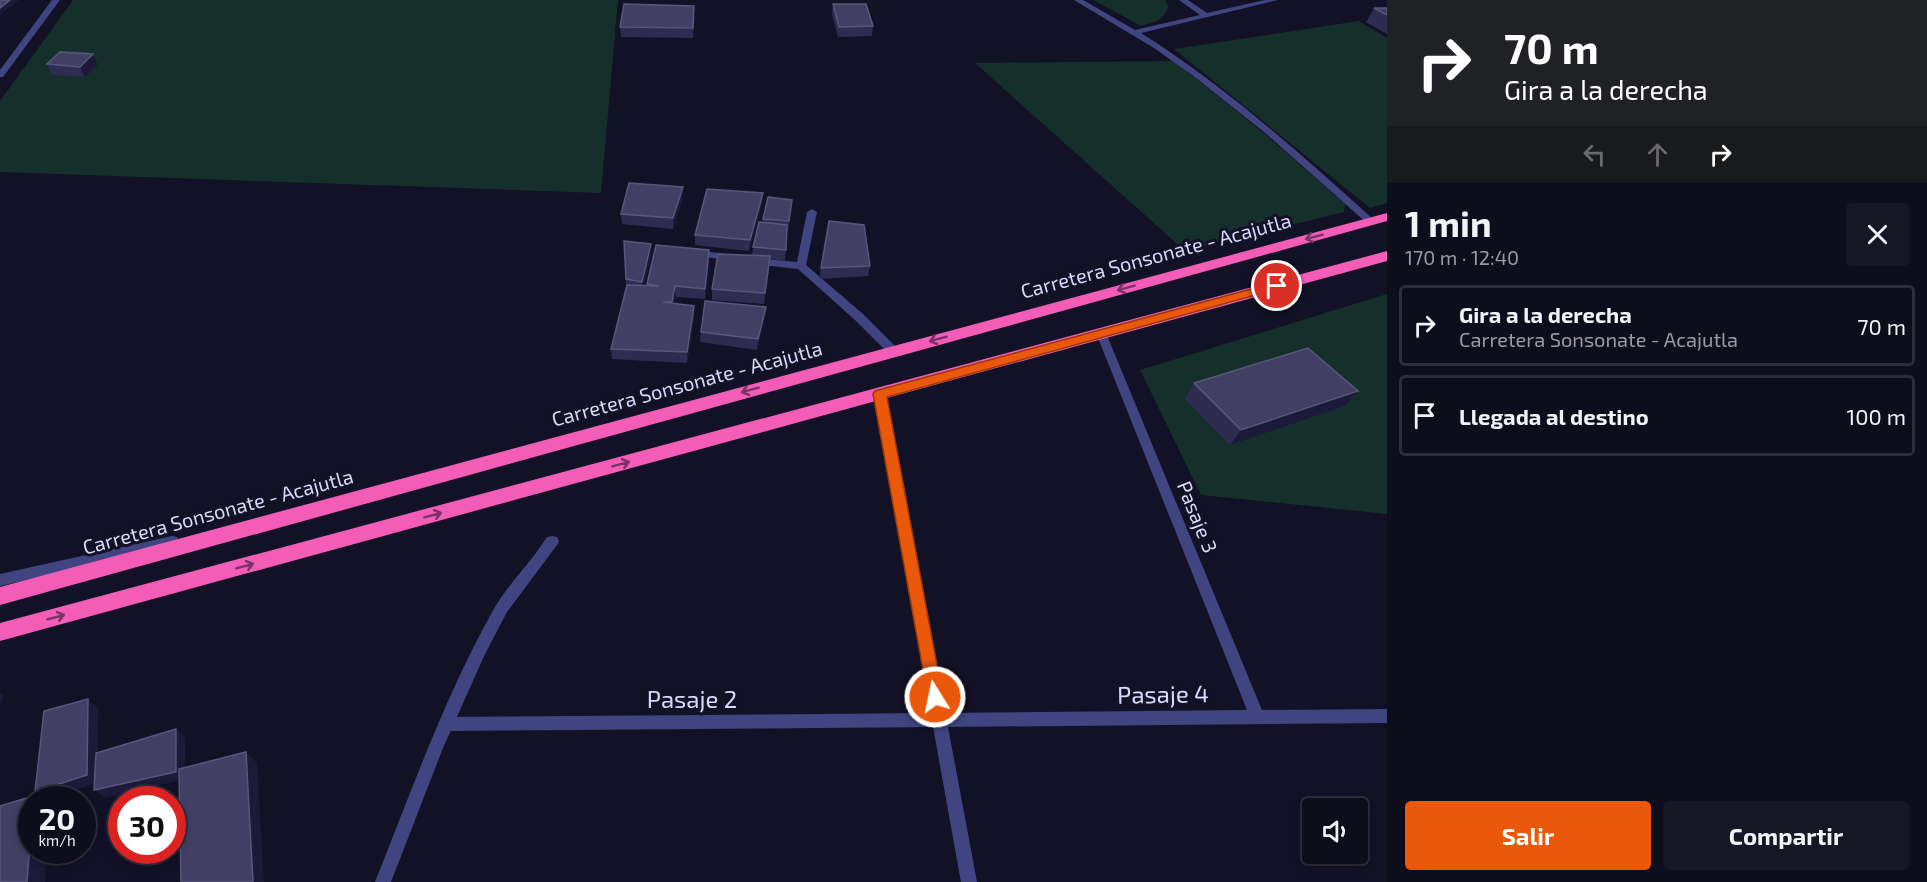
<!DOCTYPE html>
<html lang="es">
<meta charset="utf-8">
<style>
body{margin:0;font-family:"Exo 2",sans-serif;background:#171625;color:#f1f3f6;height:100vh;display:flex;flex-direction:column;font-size:22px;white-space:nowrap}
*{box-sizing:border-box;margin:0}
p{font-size:20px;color:#9b9ca3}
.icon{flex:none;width:33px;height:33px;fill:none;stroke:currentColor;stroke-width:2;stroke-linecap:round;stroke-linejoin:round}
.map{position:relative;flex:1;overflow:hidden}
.drawer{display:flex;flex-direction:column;background:#0e0d1c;width:540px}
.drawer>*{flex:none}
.banner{background:#202124;color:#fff;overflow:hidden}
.buttons{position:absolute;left:1302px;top:798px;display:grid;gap:12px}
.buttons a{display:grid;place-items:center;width:66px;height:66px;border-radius:6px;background:#0e0d1c;box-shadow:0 3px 9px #0003,0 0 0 2px #2e2d3b;font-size:30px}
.speed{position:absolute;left:18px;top:786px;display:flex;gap:12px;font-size:30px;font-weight:700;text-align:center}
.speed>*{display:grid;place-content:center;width:78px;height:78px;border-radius:50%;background:#0e0d1c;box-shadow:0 3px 9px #0003,0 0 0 2px #2e2d3b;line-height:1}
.speed small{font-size:15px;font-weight:400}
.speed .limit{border:9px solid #d22;background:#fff;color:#111}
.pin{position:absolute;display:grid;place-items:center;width:51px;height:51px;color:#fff;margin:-26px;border:3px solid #fff;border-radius:50%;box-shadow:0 2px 6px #0007}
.me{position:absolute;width:66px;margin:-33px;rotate:350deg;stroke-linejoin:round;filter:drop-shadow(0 0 4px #0008)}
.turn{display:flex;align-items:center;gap:21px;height:126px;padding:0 18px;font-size:27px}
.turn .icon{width:78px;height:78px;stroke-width:2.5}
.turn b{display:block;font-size:42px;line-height:51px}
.lanes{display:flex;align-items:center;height:57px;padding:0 18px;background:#0003;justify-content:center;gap:30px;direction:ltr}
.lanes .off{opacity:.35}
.round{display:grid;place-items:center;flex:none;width:63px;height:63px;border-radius:6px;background:#171625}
.overview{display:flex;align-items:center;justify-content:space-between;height:102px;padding:0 18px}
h1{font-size:36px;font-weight:700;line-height:45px}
.button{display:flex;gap:12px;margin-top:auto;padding:12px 18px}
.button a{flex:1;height:69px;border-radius:6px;background:#ea580c;color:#fff;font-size:24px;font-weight:700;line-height:69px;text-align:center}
.button a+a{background:#171625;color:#f1f3f6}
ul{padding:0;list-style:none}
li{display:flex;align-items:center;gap:18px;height:81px;margin:0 12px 9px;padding:0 6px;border:3px solid #2e2d3b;border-radius:6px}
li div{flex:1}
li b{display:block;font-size:22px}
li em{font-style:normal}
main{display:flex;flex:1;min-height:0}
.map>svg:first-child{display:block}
.green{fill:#152f2b}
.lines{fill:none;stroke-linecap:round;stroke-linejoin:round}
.lane{fill:#404581;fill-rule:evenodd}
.street{fill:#404581;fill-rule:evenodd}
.highway{fill:#f35db7;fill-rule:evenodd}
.wall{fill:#2f2c52}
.shaded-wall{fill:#1c1939}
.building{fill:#413f64;stroke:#59577c;stroke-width:1.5}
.oneway{stroke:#773367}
.route{fill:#ea580c;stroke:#983908;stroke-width:1.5}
.labels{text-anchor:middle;stroke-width:6;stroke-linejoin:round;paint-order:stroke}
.street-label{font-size:20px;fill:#d9d9fc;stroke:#121126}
.near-street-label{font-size:24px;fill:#d9d9fc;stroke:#121126}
</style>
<main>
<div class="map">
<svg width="1387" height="882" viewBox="0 0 1387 882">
<rect width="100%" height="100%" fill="#121126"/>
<!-- green -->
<path class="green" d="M73,0H618L601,193L0,172V101Z
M1093,0H1165L1168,6C1165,21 1154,22 1141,26Z
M1359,21L1387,38V203L1370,208L1174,49Z
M1174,61L1265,134L1345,204L1344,212L1185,251L975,63Z
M1387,294V514L1201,495L1140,370Z"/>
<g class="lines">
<!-- lane -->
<path class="lane" d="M552,536L557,537L559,541L557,545L507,612L485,654L443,748L391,882H375C411,792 444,699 491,614C506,586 530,564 547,537Z"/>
<!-- street -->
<path class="street" d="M52,0H60L3,77H0V70Z
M1074,0H1083L1135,30L1200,15L1179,0H1188L1207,13L1265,0H1278L1141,33C1225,86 1300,153 1374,220V224H1368L1264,132L1192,75L1154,48Z
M812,209L817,212L806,265L863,314L897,348L899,351L897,354H889L855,320L798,269L754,264L749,261L754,258L797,262L807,212Z
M695,250L734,255L739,258L734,261L691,255V251Z
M1101,329L1106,333L1262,710L1387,709V723L948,727L977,882H961L933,727L446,731L441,729L438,724L441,719L446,717L931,713L874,394L880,390L886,394L946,713L1247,710L1096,333Z
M172,536L177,537L179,541L177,545L172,546L0,586V574Z"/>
<!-- highway -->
<path class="highway" d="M1387,213V221L0,605V587Z
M1387,251V261L0,641V623Z"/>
</g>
<!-- wall -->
<path class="wall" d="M833,4L873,26L872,36L838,37L832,14Z
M1374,8H1387V34L1366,22Z
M694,15L693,38L621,37L620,27Z
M93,54L98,65L85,77L52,75L47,64Z
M763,193L762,204L749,251L695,245V235Z
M683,197L673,229L622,224L621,214Z
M792,200L788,232L787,231L785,261L770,259L764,304L712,300V289L752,255L753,247L763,222V219Z
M624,241L651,254L644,286H647V284L709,261L705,299L676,297L674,303L694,317L687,363L612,359L611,349L626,288Z
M870,266L868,276L819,279L821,268Z
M765,318L757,350L700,342L701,332Z
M1194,383L1345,406L1230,445L1185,399Z"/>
<!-- shaded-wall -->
<path class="shaded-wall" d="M10,0H19L0,15V8Z
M93,54L98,65L85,77L80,67Z
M683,187V197L673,229V218Z
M763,193L762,204L749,251L750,240Z
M651,244V254L643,293L642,282Z
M709,250V261L705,299V289Z
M675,286L676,297L672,313V302Z
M694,306V317L687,363V352Z
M766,307L765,318L757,350L758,339Z
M1358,391L1345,406L1230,445L1241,430Z
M0,692L4,695L0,708Z
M88,699L98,708L97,783L47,800L35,792Z
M176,729L185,737V779L105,798L94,790Z
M246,752L257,763L264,882H253Z
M32,817V850H47L45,882H27Z"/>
<!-- building -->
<path class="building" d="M0,0H10L0,8Z
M624,4L694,6L693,28L620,27Z
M833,4H866L873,26L839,27Z
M1374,8H1387V15Z
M60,52L93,54L80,67L47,64Z
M629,183L683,187L673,218L621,214Z
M707,189L763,193L750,240L695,235Z
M768,197L792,200L789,221L763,219Z
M829,221L864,225L870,266L821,268Z
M759,222L787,225L786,250L753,247Z
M624,241L651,244L642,282L626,279Z
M656,245L709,250L705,289L675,286L672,302H663L694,306L687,352L611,349L627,285L659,286L647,284Z
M718,254L770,256L765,293L712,289Z
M705,301L766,307L758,339L701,332Z
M1308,348L1358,391L1241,430L1194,383Z
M88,699L87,775L35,792L44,711Z
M176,729V772L94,790L96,753Z
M246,752L253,882H181L179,769Z
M33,796V800H32V817L27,882H0V806Z"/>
<!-- one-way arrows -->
<defs><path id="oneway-shaft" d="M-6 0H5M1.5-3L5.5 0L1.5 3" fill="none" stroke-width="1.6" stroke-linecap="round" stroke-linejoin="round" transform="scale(1.5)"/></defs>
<g class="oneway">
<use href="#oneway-shaft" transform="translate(1314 237) rotate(165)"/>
<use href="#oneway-shaft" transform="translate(1126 288) rotate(165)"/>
<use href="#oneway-shaft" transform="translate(938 339) rotate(165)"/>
<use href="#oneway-shaft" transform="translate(750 390) rotate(165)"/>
<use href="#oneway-shaft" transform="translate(621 464) rotate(-15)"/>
<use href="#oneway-shaft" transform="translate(433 515) rotate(-15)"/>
<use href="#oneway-shaft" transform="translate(245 566) rotate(-15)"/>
<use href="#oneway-shaft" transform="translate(56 617) rotate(-15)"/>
</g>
<!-- route -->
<path class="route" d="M1277,282L1283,286L1281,288L887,397L943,697L941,703L935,705L929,703L873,394L875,391Z"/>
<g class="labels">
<!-- street labels -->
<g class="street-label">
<text transform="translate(1156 256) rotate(-15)" y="7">Carretera Sonsonate - Acajutla</text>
<text transform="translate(687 384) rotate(-15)" y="7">Carretera Sonsonate - Acajutla</text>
<text transform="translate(218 512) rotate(-15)" y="7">Carretera Sonsonate - Acajutla</text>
<text transform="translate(1197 517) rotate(68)" y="7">Pasaje 3</text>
</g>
<!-- near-street labels -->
<g class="near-street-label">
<text transform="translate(1163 695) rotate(-1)" y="8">Pasaje 4</text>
<text x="692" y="708">Pasaje 2</text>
</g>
</g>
</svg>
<div class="buttons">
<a><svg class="icon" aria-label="sound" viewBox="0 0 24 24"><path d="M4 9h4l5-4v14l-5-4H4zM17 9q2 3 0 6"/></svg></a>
</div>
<div class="speed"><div>20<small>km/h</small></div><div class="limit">30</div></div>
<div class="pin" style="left:1277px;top:286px;background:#d93025"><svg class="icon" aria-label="arrive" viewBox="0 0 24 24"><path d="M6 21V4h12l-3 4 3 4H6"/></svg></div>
<svg class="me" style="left:935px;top:697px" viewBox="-20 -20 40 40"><circle r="17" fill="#ea580c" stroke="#fff" stroke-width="3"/><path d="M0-11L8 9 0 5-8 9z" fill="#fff"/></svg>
</div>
<section class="drawer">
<div class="banner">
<div class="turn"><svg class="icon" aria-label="right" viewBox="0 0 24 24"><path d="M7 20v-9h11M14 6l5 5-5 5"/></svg><div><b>70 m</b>Gira a la derecha</div></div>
<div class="lanes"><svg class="icon off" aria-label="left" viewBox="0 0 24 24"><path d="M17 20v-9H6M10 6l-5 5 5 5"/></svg><svg class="icon off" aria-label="ahead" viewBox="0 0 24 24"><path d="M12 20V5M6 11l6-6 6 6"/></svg><svg class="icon" aria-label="right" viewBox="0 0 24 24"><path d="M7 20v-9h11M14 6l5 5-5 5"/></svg></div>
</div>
<div class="overview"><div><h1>1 min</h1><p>170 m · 12:40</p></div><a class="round"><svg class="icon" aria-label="close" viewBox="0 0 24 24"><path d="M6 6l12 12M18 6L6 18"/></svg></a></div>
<ul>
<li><svg class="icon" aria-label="right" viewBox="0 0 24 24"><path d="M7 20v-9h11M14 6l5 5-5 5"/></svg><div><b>Gira a la derecha</b><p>Carretera Sonsonate - Acajutla</p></div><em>70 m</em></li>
<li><svg class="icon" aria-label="arrive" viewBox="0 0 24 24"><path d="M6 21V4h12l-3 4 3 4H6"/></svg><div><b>Llegada al destino</b></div><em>100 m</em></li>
</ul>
<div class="button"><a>Salir</a><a>Compartir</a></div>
</section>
</main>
